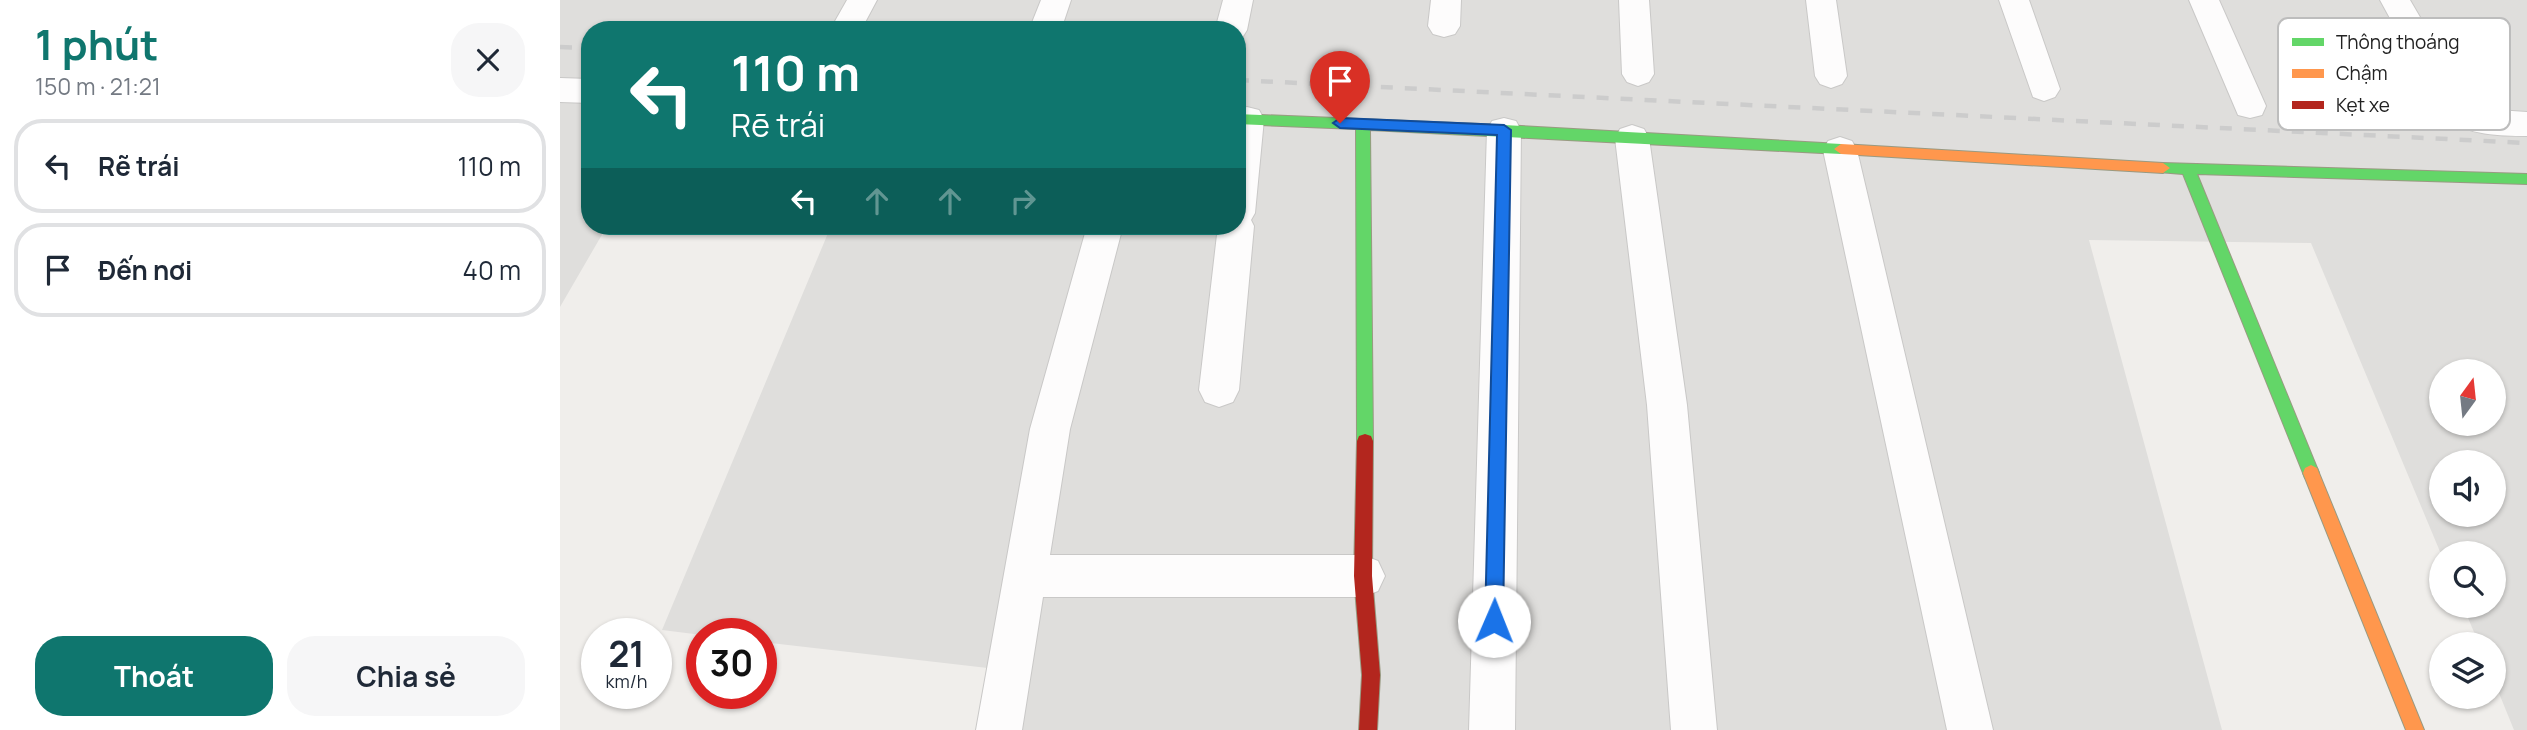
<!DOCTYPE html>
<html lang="vi">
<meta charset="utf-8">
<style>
body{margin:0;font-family:Manrope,sans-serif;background:#f6f6f7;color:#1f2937;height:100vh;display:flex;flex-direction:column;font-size:26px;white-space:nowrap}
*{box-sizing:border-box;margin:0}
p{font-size:23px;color:#747a83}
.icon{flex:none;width:38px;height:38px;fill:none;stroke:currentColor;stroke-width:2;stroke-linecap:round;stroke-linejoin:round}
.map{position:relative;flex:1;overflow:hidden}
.drawer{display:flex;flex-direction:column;background:#fff;width:560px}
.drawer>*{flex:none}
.guide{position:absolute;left:21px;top:21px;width:665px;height:214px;border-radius:28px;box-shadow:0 2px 5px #0004;background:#0f766e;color:#fff;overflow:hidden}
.needle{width:46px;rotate:15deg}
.buttons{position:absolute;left:1869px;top:359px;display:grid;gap:14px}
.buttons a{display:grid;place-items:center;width:77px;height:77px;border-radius:50%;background:#fff;box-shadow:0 2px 5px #0004;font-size:35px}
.speed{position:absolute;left:21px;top:618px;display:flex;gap:14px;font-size:35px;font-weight:700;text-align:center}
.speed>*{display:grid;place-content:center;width:91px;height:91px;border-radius:50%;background:#fff;box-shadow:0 2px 5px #0004;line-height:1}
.speed small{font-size:18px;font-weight:400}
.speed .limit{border:10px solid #d22;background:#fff;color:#111}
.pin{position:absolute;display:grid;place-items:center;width:60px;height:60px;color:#fff;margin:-72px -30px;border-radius:50% 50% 50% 0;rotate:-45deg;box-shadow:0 0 7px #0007}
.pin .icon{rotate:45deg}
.me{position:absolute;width:77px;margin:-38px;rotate:1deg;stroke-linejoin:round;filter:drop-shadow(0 0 5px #0008)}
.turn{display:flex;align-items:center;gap:24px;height:147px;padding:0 35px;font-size:32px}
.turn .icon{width:91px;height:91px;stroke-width:2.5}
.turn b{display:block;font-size:49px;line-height:60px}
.lanes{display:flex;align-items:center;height:66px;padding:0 35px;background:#0003;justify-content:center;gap:35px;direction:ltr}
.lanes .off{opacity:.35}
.round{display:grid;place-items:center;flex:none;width:74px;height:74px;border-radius:28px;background:#f6f6f7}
.overview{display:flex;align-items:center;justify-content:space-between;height:119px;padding:0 35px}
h1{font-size:42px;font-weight:700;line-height:52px;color:#0f766e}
.button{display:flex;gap:14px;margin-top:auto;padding:14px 35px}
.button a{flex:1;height:80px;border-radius:28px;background:#0f766e;color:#fff;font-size:28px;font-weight:700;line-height:80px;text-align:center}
.button a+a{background:#f6f6f7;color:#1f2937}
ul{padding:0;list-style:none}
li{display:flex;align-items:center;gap:21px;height:94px;margin:0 14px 10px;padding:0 21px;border:4px solid #e0e1e3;border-radius:28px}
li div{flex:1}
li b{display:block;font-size:26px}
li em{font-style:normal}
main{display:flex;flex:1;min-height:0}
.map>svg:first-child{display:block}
.residential{fill:#dfdedc;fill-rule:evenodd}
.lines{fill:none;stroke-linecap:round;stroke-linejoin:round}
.street-casing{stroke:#c9c8c7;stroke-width:2}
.fast-casing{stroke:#999a82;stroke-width:2}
.slow-casing{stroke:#999a82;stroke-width:2}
.jam-casing{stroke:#999a82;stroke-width:2}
.street{fill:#fdfcfc;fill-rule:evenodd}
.fast{fill:#63d668;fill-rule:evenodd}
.slow{fill:#ff974d;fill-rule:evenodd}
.jam{fill:#b3261e;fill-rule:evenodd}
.rail{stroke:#ccc;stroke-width:4.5;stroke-dasharray:12 12;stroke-linecap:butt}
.route{fill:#1a73e8;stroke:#114b97;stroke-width:2}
.key{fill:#fff;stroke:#bdbdbd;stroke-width:2}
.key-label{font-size:19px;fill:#222}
</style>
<main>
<section class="drawer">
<div class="overview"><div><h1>1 phút</h1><p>150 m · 21:21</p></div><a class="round"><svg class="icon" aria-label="close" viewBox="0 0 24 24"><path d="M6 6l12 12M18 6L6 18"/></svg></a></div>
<ul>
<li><svg class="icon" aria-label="left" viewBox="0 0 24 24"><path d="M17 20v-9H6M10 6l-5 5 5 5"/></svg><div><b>Rẽ trái</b></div><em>110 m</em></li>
<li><svg class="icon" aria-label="arrive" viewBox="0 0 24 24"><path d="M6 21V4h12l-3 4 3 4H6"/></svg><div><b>Đến nơi</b></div><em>40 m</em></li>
</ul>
<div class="button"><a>Thoát</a><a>Chia sẻ</a></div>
</section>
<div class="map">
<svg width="1967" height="730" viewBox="0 0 1967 730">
<rect width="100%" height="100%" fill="#f0eeeb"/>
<!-- residential -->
<path class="residential" d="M0,0H1967V730H1954L1934,681V644H1919L1903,606H1934V553L1881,554L1751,243L1529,240L1662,730H454L463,672L201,642V634L142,635L102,630L271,226H677V30H30V226H47L0,307ZM1881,371H1934V424H1881ZM1881,462H1934V514H1881Z"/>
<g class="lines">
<defs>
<path id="street" d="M287,0H317L301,30H270Z
M481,0H511L501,30H469Z
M663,0H693L687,30L682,38L677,39V30H655Z
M871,0H901L900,26L895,34L884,37L873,34L868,26Z
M1059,0H1089L1094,74L1089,82L1078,86L1067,82L1062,74Z
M1246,0H1276L1287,76L1282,84L1271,88L1260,84L1255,76Z
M1439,0H1469L1500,89L1495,97L1484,101L1473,97Z
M1629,0H1659L1706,106L1702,115L1690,118L1678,115Z
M1820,0H1850L1909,101L1922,109L1967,112V136C1938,136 1910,135 1885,119Z
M0,78L30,79V103L0,102Z
M687,107L699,110L704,119L695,213L691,220L694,226L679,390L673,402L659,407L645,402L639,390L658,226H677V110Z
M944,118L956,121L961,130L955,730H909L927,130L932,121Z
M1072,125L1084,129L1089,138L1127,405L1157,730H1111L1087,405L1055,138L1060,129Z
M1280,137L1292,141L1297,150L1433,730H1387L1263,150L1268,141Z
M527,226H563L510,429L490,555H803L818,561L825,576L818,591L803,597H483L462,730H416L470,429Z"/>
<path id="fast" d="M677,114L944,125L1281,144L1288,149L1281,154L810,130L813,441L811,446L805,448L799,446L797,441L796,129L677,124Z
M1603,163L1967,174V184L1637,174L1759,473L1757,478L1751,481L1745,478L1743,473L1623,174L1598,172L1596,168Z"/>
<path id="slow" d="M1281,144L1603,163L1610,168L1603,173L1281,154L1274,149Z
M1751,465L1757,468L1759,473L1864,730H1846L1743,473L1745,468Z"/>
<path id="jam" d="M805,434L811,436L813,441L812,576L820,675L817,730H799L802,675L794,576L797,441L799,436Z"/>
</defs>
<!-- street casing -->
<use href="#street" class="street-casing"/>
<!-- fast casing -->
<use href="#fast" class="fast-casing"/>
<!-- slow casing -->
<use href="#slow" class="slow-casing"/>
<!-- jam casing -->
<use href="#jam" class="jam-casing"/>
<!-- street -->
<use href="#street" class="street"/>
<!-- fast -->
<use href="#fast" class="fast"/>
<!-- slow -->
<use href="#slow" class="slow"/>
<!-- jam -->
<use href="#jam" class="jam"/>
<!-- rail -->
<path class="rail" d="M0,47L30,48
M677,80L1967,143"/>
</g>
<!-- route -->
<path class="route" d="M780,118L944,125L951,130L943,621L940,627L934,630L928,627L925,621L937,135L780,128L773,123Z"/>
<!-- legend -->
<rect x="1718" y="18" width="232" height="112" rx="10" class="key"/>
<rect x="1732" y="38" width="32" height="8" fill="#63d668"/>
<rect x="1732" y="69" width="32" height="9" fill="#ff974d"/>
<rect x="1732" y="101" width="32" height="8" fill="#b3261e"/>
<g class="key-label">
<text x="1776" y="49">Thông thoáng</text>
<text x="1776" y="80">Chậm</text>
<text x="1776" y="112">Kẹt xe</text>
</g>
</svg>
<div class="buttons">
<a><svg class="needle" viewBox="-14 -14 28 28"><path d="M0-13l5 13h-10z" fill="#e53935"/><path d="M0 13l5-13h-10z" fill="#747a83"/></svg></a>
<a><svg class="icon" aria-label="sound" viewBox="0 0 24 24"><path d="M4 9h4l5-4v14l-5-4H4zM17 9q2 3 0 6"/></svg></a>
<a><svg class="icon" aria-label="search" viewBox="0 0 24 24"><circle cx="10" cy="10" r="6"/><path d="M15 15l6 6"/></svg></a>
<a><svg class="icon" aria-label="layers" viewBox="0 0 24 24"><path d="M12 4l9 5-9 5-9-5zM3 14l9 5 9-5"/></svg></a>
</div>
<div class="speed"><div>21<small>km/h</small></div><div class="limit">30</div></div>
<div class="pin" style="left:780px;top:123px;background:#d93025"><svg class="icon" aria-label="arrive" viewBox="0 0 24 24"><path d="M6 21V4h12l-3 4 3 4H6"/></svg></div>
<svg class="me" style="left:934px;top:621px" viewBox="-20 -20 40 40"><circle r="19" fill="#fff"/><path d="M0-13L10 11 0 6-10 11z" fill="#1a73e8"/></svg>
<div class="guide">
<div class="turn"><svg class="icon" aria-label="left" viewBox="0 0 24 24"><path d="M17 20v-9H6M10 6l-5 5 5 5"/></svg><div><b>110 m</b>Rẽ trái</div></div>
<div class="lanes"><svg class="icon" aria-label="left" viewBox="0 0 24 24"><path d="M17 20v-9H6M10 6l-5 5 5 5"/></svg><svg class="icon off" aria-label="ahead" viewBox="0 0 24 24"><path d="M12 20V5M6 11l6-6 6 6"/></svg><svg class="icon off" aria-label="ahead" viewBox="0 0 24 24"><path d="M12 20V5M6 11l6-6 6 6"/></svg><svg class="icon off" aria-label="right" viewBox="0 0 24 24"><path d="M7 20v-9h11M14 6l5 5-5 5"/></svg></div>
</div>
</div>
</main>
